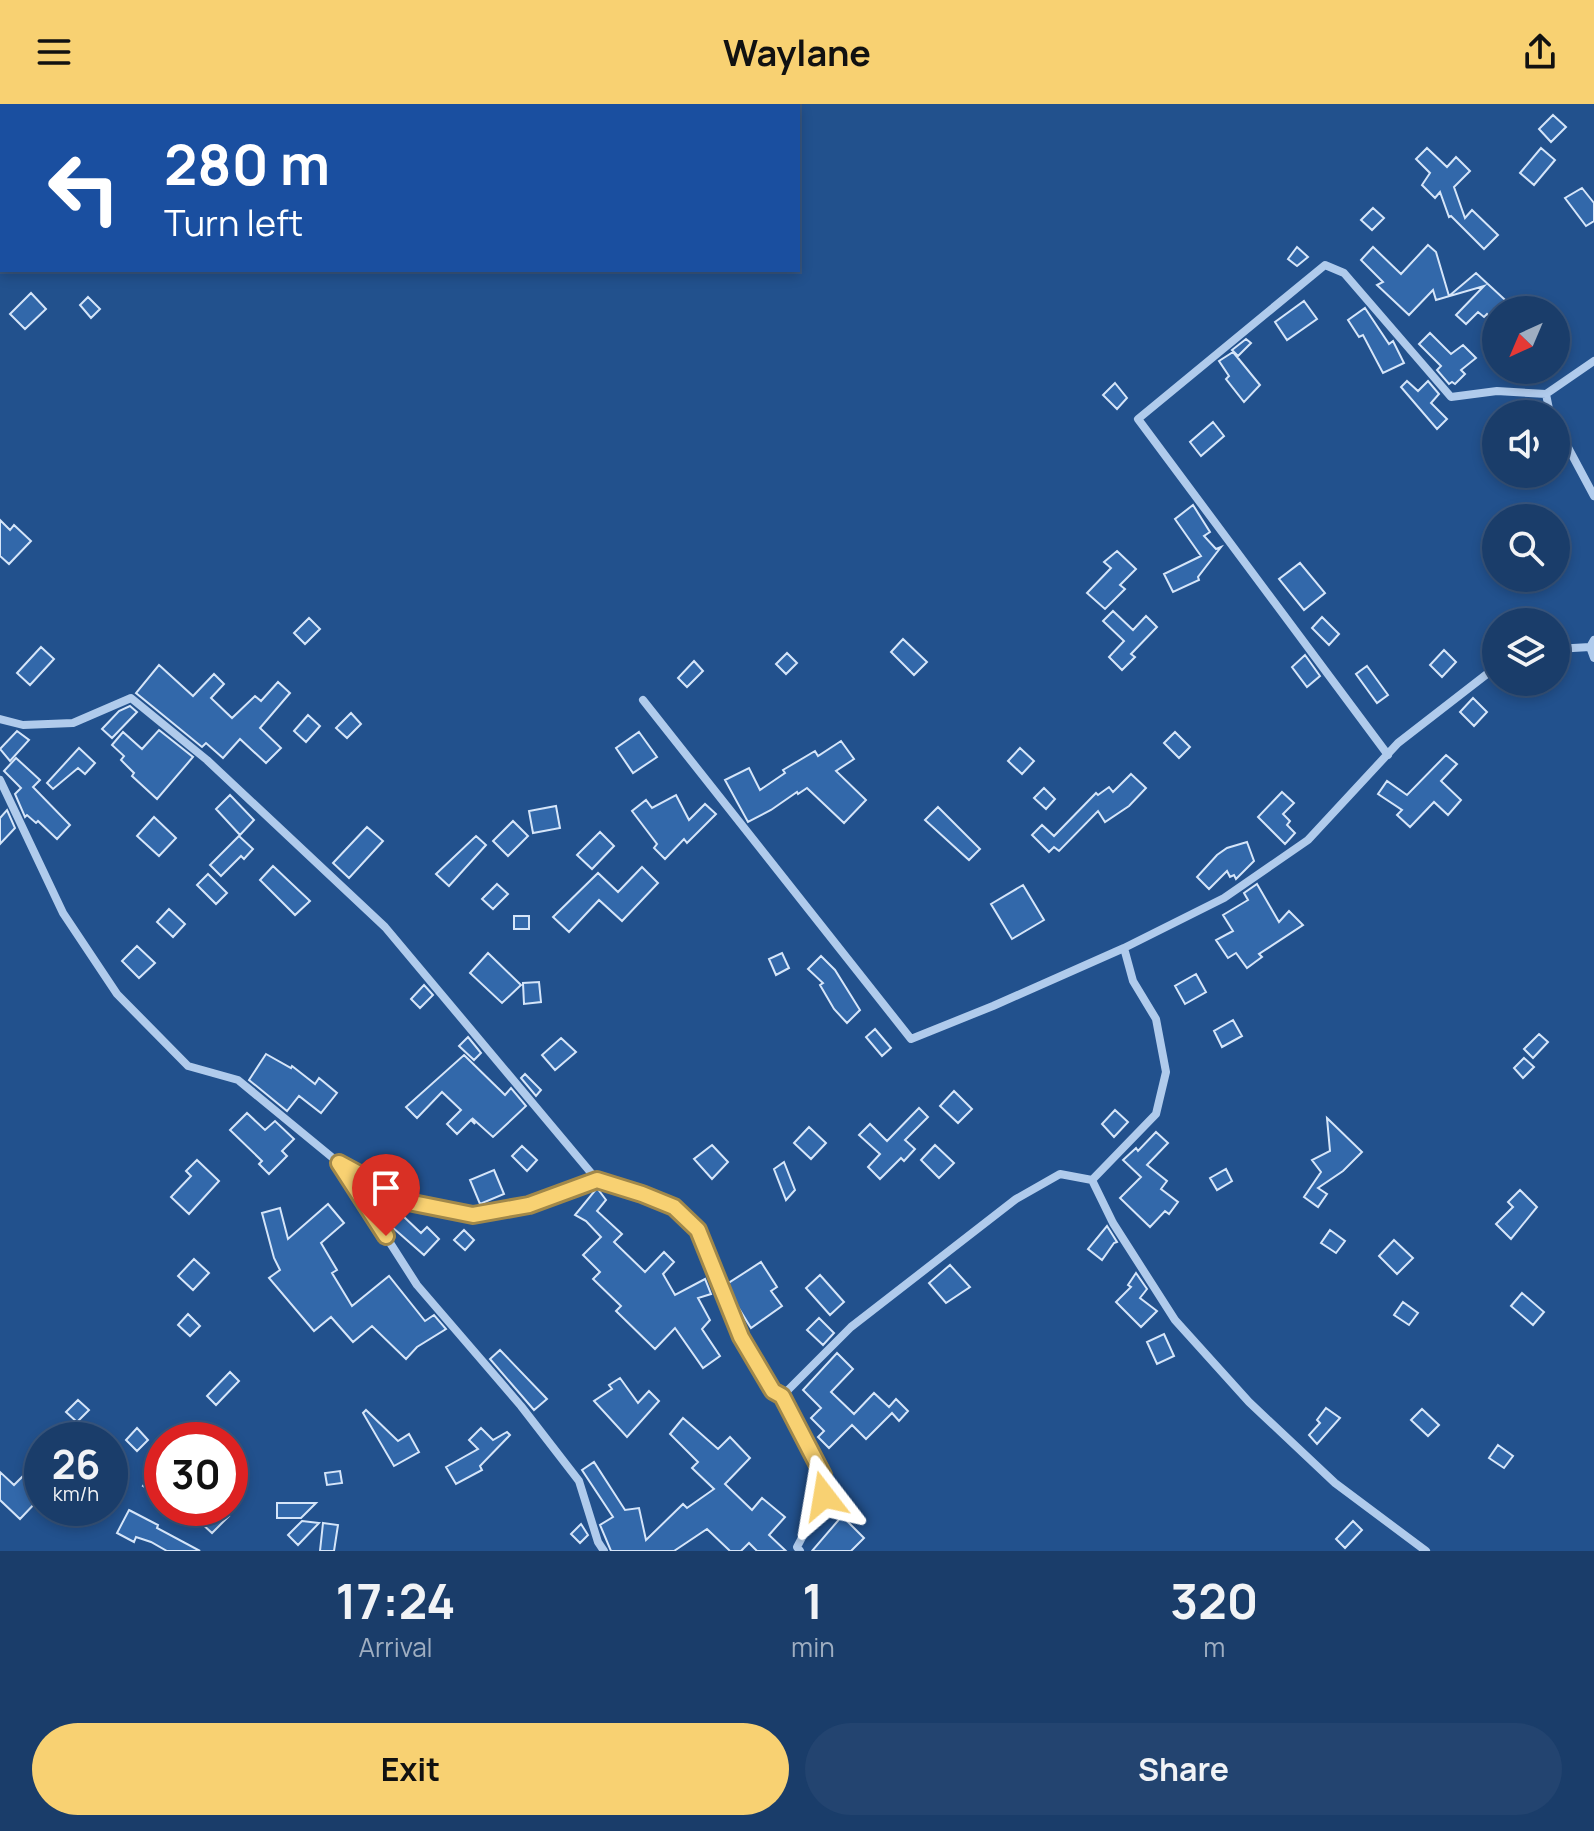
<!DOCTYPE html>
<style>
body{margin:0;font-family:Manrope,sans-serif;background:#234470;color:#f1f3f6;height:100vh;display:flex;flex-direction:column;font-size:30px;white-space:nowrap}
*{box-sizing:border-box;margin:0}
p{font-size:26px;color:#9faec1}
.icon{flex:none;width:44px;height:44px;fill:none;stroke:currentColor;stroke-width:2;stroke-linecap:round;stroke-linejoin:round}
.map{position:relative;height:1447px;overflow:hidden}
.sheet{display:flex;flex-direction:column;background:#1a3d6a;flex:1}
.sheet>*{flex:none}
.banner{position:absolute;left:0px;top:0px;width:800px;height:168px;box-shadow:0 4px 12px #0003,0 0 0 2px #38567e;background:#1a4fa0;color:#fff;overflow:hidden}
.needle{width:52px;rotate:224deg}
.buttons{position:absolute;left:1482px;top:192px;display:grid;gap:16px}
.buttons a{display:grid;place-items:center;width:88px;height:88px;border-radius:50%;background:#1a3d6a;box-shadow:0 4px 12px #0003,0 0 0 2px #38567e;font-size:40px}
.speed{position:absolute;left:24px;top:1318px;display:flex;gap:16px;font-size:40px;font-weight:700;text-align:center}
.speed>*{display:grid;place-content:center;width:104px;height:104px;border-radius:50%;background:#1a3d6a;box-shadow:0 4px 12px #0003,0 0 0 2px #38567e;line-height:1}
.speed small{font-size:20px;font-weight:400}
.speed .limit{border:12px solid #d22;background:#fff;color:#111}
.pin{position:absolute;display:grid;place-items:center;width:68px;height:68px;color:#fff;margin:-82px -34px;border-radius:50% 50% 50% 0;rotate:-45deg;box-shadow:0 0 8px #0007}
.pin .icon{rotate:45deg}
.me{position:absolute;width:88px;margin:-44px;rotate:346deg;stroke-linejoin:round;filter:drop-shadow(0 0 6px #0008)}
.turn{display:flex;align-items:center;gap:28px;height:168px;padding:0 32px;font-size:36px}
.turn .icon{width:104px;height:104px;stroke-width:2.5}
.turn b{display:block;font-size:56px;line-height:68px}
.eta{display:flex;justify-content:space-evenly;align-items:center;height:136px;text-align:center}
.eta b{font-size:48px;font-weight:700;line-height:56px}
.action{display:flex;gap:16px;margin-top:auto;padding:16px 32px}
.action a{flex:1;height:92px;border-radius:48px;background:#f8d172;color:#111;font-size:32px;font-weight:700;line-height:92px;text-align:center}
.action a+a{background:#234470;color:#f1f3f6}
header{display:flex;justify-content:space-between;align-items:center;height:104px;padding:0 32px;background:#f8d172;color:#111;font-size:36px;font-weight:700}
.map>svg:first-child{display:block}
.building{fill:#3268aa;stroke:#d5e5f9;stroke-width:2}
.lines{fill:none;stroke-linecap:round;stroke-linejoin:round}
.street{stroke:#b0cbec;stroke-width:8}
.route-casing{stroke:#a1884a;stroke-width:20}
.route{stroke:#f8d172;stroke-width:14}
</style>
<header><svg class="icon" aria-label="menu" viewBox="0 0 24 24"><path d="M4 6h16M4 12h16M4 18h16"/></svg>Waylane<svg class="icon" aria-label="share" viewBox="0 0 24 24"><path d="M12 15V3M7 8l5-5 5 5M5 13v7h14v-7"/></svg></header>
<div class="map">
<svg width="1594" height="1447" viewBox="0 0 1594 1447">
<rect width="100%" height="100%" fill="#22518d"/>
<!-- building -->
<path class="building" d="M1553,11L1566,23L1551,38L1539,25Z
M1427,44L1447,63L1456,53L1470,67L1454,83L1465,114L1472,106L1498,131L1484,145L1451,112L1449,113L1440,88L1435,94L1422,81L1430,69L1416,55Z
M1541,44L1555,56L1534,81L1520,69Z
M1582,84L1594,99V117L1586,122L1565,94Z
M1373,104L1384,114L1372,126L1361,116Z
M1428,141L1436,148L1449,192L1476,169L1516,206H1496V219L1487,210L1484,213L1478,208L1466,220L1456,211L1484,182L1436,196L1433,186L1409,211L1377,181L1383,178L1361,156L1373,143L1401,170Z
M1297,143L1308,153L1297,162L1288,155Z
M31,189L46,205L25,225L10,210Z
M88,193L100,205L91,214L80,201Z
M1304,197L1317,215L1287,236L1275,218Z
M1365,204L1389,240L1393,237L1404,259L1383,269L1363,231L1359,233L1348,216Z
M1430,229L1451,250L1463,241L1476,254L1461,266L1465,270L1455,280L1452,278L1449,280L1437,266L1441,262L1419,240Z
M1246,235L1251,239L1238,252L1232,246Z
M1233,248L1260,281L1244,298L1226,275L1229,272L1219,257Z
M1407,277L1418,287L1428,277L1439,290L1431,299L1447,315L1437,325L1401,283Z
M1115,279L1127,294L1117,305L1103,291Z
M1213,318L1224,332L1201,352L1190,338Z
M1193,401L1210,428L1204,432L1216,445L1221,443L1198,473L1199,476L1173,488L1164,470L1201,452L1175,415Z
M0,416L10,426L14,421L31,437L9,460L0,452Z
M1117,447L1136,465L1120,481L1125,485L1105,505L1087,489L1111,464L1104,458Z
M1300,459L1325,489L1304,506L1279,475Z
M1113,507L1133,526L1146,512L1157,523L1131,550L1135,553L1122,566L1109,553L1124,537L1103,517Z
M1322,513L1339,530L1329,541L1312,524Z
M309,514L320,525L305,540L294,529Z
M903,535L927,558L914,571L891,548Z
M41,543L54,555L30,581L17,569Z
M1444,546L1456,558L1442,573L1430,561Z
M787,549L797,559L786,570L776,560Z
M1305,551L1320,572L1307,583L1292,563Z
M694,557L703,567L687,583L678,574Z
M159,561L193,592L214,570L224,580L211,594L232,614L255,592L261,597L278,578L290,589L260,624L281,644L266,659L240,635L223,654L206,639L202,643L136,589Z
M1367,562L1388,591L1377,599L1356,570Z
M1473,594L1487,608L1474,622L1460,608Z
M130,602L137,608L112,634L102,625L119,607Z
M351,609L361,620L347,634L336,624Z
M308,611L320,622L306,638L294,627Z
M159,626L193,653L157,695L132,672L134,669L121,656L124,652L112,641L123,628L142,645Z
M17,627L29,636L10,657L0,645Z
M639,628L657,653L633,669L616,644Z
M1175,628L1190,643L1179,654L1164,639Z
M841,637L854,655L836,667L866,696L844,719L807,684L798,690L797,688L771,706L748,718L725,676L749,664L760,686L785,669L783,666L815,647L818,652Z
M79,644L95,659L85,670L78,664L53,685L47,679Z
M1020,644L1034,657L1022,670L1008,657Z
M1446,651L1457,660L1441,677L1461,696L1448,711L1434,698L1410,723L1397,711L1402,706L1378,690L1387,677L1407,691Z
M16,654L40,676L33,683L70,721L57,735L38,717L36,719L27,711L25,713L15,690L21,684L4,667Z
M1131,670L1146,684L1129,702L1105,718L1098,707L1059,747L1054,743L1049,748L1032,731L1042,721L1054,732L1096,689L1098,691L1109,683L1113,688Z
M1044,684L1055,695L1046,705L1034,694Z
M1282,688L1294,699L1283,710L1290,717L1287,721L1295,729L1285,740L1258,713Z
M230,691L254,716L240,731L216,705Z
M676,691L689,716L705,700L716,710L687,739L684,735L665,755L654,744L657,740L632,707L646,696L652,704Z
M556,702L560,724L533,729L529,707Z
M938,703L980,745L969,756L925,716Z
M7,706L15,724L0,740V714Z
M154,713L176,734L159,752L137,732Z
M513,717L528,732L508,752L493,737Z
M367,723L383,737L349,774L333,759Z
M600,728L614,742L592,765L577,751Z
M239,732L253,745L244,755L241,752L221,772L210,761Z
M476,732L486,741L449,782L436,770Z
M1247,738L1254,757L1236,775L1234,771L1230,773L1227,767L1209,785L1197,773L1217,751L1227,744Z
M273,762L310,797L295,811L260,776Z
M642,763L658,779L622,817L599,796L569,828L553,813L598,769L618,788Z
M208,770L227,789L216,800L197,781Z
M497,780L508,790L493,805L482,795Z
M1257,780L1279,818L1289,807L1303,821L1259,850L1262,853L1247,864L1236,849L1228,854L1216,836L1233,827L1223,811L1248,796L1244,789Z
M1023,781L1044,816L1012,835L991,800Z
M169,805L185,820L173,833L157,818Z
M514,812H529V825H514Z
M137,842L155,859L139,874L122,857Z
M488,849L521,881L502,899L470,869Z
M782,849L789,864L776,871L769,855Z
M821,852L835,866L860,906L847,919L834,905L820,881L823,879L808,865Z
M1196,870L1206,888L1185,900L1175,882Z
M539,878L541,898L524,900L523,879Z
M424,881L433,891L420,904L411,895Z
M1233,916L1242,932L1222,943L1214,927Z
M875,925L891,944L882,952L866,933Z
M1539,930L1548,938L1533,954L1524,945Z
M468,933L481,949L474,956L459,942Z
M561,934L576,948L555,966L542,951Z
M266,950L291,964L292,962L315,980L319,974L337,989L321,1009L299,992L287,1007L249,976Z
M464,951L505,991L511,984L526,1002L493,1033L472,1014L475,1020L471,1016L457,1030L447,1020L461,1006L442,988L417,1014L406,1003Z
M1524,954L1534,963L1523,974L1514,964Z
M525,970L541,986L536,992L521,974Z
M954,987L972,1005L958,1019L940,1002Z
M919,1004L928,1013L905,1036L915,1045L904,1057L901,1054L880,1075L868,1063L880,1050L859,1031L870,1020L887,1037Z
M1115,1006L1128,1018L1114,1033L1102,1020Z
M247,1009L265,1026L275,1017L294,1035L282,1047L287,1052L269,1070L259,1060L262,1057L230,1026Z
M1327,1014L1362,1048L1343,1067L1318,1084L1327,1090L1318,1103L1304,1093L1321,1068L1312,1056L1330,1047Z
M809,1023L826,1039L811,1055L794,1039Z
M1156,1028L1168,1039L1147,1061L1167,1077L1161,1085L1178,1098L1169,1110L1165,1107L1150,1123L1120,1094L1141,1073L1123,1056L1136,1044L1138,1047Z
M712,1041L728,1058L712,1075L694,1055Z
M935,1041L954,1059L939,1074L921,1056Z
M522,1042L537,1056L527,1067L512,1052Z
M197,1056L219,1077L189,1110L171,1093L191,1072L186,1067Z
M784,1058L795,1086L786,1096L774,1065Z
M1226,1065L1232,1077L1217,1086L1210,1074Z
M494,1066L504,1090L480,1100L470,1076Z
M597,1084L606,1096L597,1107L622,1130L614,1138L645,1168L664,1148L674,1158L663,1170L675,1191L705,1175L711,1190L698,1194L710,1216L702,1225L720,1252L703,1264L675,1224L655,1245L616,1207L621,1202L593,1175L600,1168L583,1151L601,1133L586,1117L575,1111Z
M1520,1086L1537,1103L1511,1135L1496,1120L1513,1103L1508,1098Z
M328,1100L344,1119L321,1139L337,1166L332,1169L352,1202L389,1172L425,1217L434,1211L446,1225L417,1243L406,1255L372,1222L353,1238L331,1213L314,1227L269,1174L280,1166L274,1154L262,1109L280,1104L288,1135Z
M403,1112L421,1129L427,1123L439,1135L424,1151L392,1123Z
M1107,1122L1117,1138L1114,1139L1102,1156L1088,1145Z
M464,1126L474,1136L465,1146L454,1136Z
M1330,1126L1345,1137L1336,1149L1321,1139Z
M1394,1136L1413,1154L1397,1170L1379,1152Z
M194,1155L209,1169L193,1186L178,1172Z
M761,1158L777,1183L771,1187L782,1202L751,1224L735,1198L727,1180Z
M950,1161L970,1183L946,1199L929,1179Z
M1136,1169L1147,1185L1140,1194L1157,1207L1141,1223L1116,1198L1131,1183L1128,1181Z
M820,1171L844,1198L830,1211L806,1184Z
M1522,1189L1544,1208L1533,1221L1511,1202Z
M1403,1198L1418,1209L1409,1221L1394,1211Z
M188,1210L200,1222L190,1232L178,1221Z
M819,1214L834,1229L823,1241L807,1226Z
M1164,1230L1174,1252L1157,1260L1147,1238Z
M500,1246L547,1295L534,1306L490,1255Z
M837,1249L853,1265L831,1288L854,1310L874,1289L889,1303L896,1295L908,1307L899,1317L892,1309L866,1335L852,1321L829,1344L818,1333L824,1327L811,1314L821,1304L803,1286Z
M230,1268L239,1277L216,1301L207,1292Z
M620,1274L638,1299L649,1287L659,1297L627,1333L594,1297L612,1285L609,1281Z
M78,1296L89,1306L77,1318L66,1308Z
M1326,1304L1340,1314L1317,1340L1309,1331L1320,1319L1317,1316Z
M1422,1305L1439,1321L1428,1332L1411,1316Z
M366,1306L398,1337L409,1330L419,1348L394,1362L363,1309Z
M683,1314L718,1345L730,1333L750,1354L725,1380L752,1406L762,1394L785,1413L769,1431L786,1447H757L749,1439L741,1447H730L707,1425L674,1447H611L600,1421L613,1413L582,1366L594,1358L625,1406L639,1404L646,1436L683,1400L687,1404L714,1385L692,1364L698,1358L670,1330Z
M137,1324L148,1336L137,1347L126,1336Z
M481,1324L493,1336L507,1328L510,1331L480,1362L482,1366L456,1380L446,1363L478,1345L469,1336Z
M1498,1341L1513,1352L1504,1364L1489,1354Z
M28,1367L37,1376L27,1386L38,1396L20,1415L0,1396V1368L14,1381Z
M340,1367L342,1379L327,1381L325,1369Z
M152,1369L162,1375V1394L143,1382Z
M277,1399H316L301,1414H277Z
M214,1404H221L229,1412L212,1429L200,1418Z
M129,1406L158,1421L157,1424L200,1447H167L151,1438L136,1433L134,1438L117,1429Z
M842,1412L864,1434L851,1447H812Z
M302,1417L319,1419L298,1441L288,1431Z
M1353,1417L1362,1426L1345,1444L1336,1435Z
M323,1419L338,1421L334,1447H320Z
M581,1420L588,1431L580,1439L571,1430Z"/>
<g class="lines">
<!-- street -->
<path class="street" d="M45,0L47,2
M1550,310L1546,290L1594,257
M1556,321L1594,392
M1594,536L1590,543L1594,554
M1556,545L1590,543
M643,596L911,935L993,902L1124,844
M0,615L23,621L73,619L131,594L207,656L385,823L597,1076L642,1090L674,1103L698,1126L741,1233L773,1287L782,1292L851,1223L1016,1095L1060,1070L1092,1076
M1388,651L1138,315L1325,161L1344,169L1451,293L1497,287L1546,290
M0,676L63,809L117,890L188,962L238,976L339,1059L417,1181L521,1302L579,1377L598,1438L604,1447
M342,1060L413,1099L473,1111L529,1101L597,1076
M782,1292L823,1371L824,1392L797,1443L800,1447
M1426,1447L1335,1379L1249,1298L1175,1216L1113,1119L1092,1076L1156,1010L1166,968L1156,915L1133,877L1124,844L1224,794L1308,736L1398,639L1496,563"/>
</g>
<g class="lines">
<defs>
<path id="route" d="M386,1132L339,1059L413,1099L473,1111L529,1101L597,1076L642,1090L674,1103L698,1126L741,1233L773,1287L782,1292L823,1371L824,1392"/>
</defs>
<!-- route casing -->
<use href="#route" class="route-casing"/>
<!-- route -->
<use href="#route" class="route"/>
</g>
</svg>
<div class="buttons">
<a><svg class="needle" viewBox="-14 -14 28 28"><path d="M0-13l5 13h-10z" fill="#e53935"/><path d="M0 13l5-13h-10z" fill="#9faec1"/></svg></a>
<a><svg class="icon" aria-label="sound" viewBox="0 0 24 24"><path d="M4 9h4l5-4v14l-5-4H4zM17 9q2 3 0 6"/></svg></a>
<a><svg class="icon" aria-label="search" viewBox="0 0 24 24"><circle cx="10" cy="10" r="6"/><path d="M15 15l6 6"/></svg></a>
<a><svg class="icon" aria-label="layers" viewBox="0 0 24 24"><path d="M12 4l9 5-9 5-9-5zM3 14l9 5 9-5"/></svg></a>
</div>
<div class="speed"><div>26<small>km/h</small></div><div class="limit">30</div></div>
<div class="pin" style="left:386px;top:1132px;background:#d93025"><svg class="icon" aria-label="arrive" viewBox="0 0 24 24"><path d="M6 21V4h12l-3 4 3 4H6"/></svg></div>
<svg class="me" style="left:824px;top:1392px" viewBox="-20 -20 40 40"><path d="M0-17L14 15 0 8-14 15z" fill="#f8d172" stroke="#fff" stroke-width="4"/></svg>
<div class="banner">
<div class="turn"><svg class="icon" aria-label="left" viewBox="0 0 24 24"><path d="M17 20v-9H6M10 6l-5 5 5 5"/></svg><div><b>280 m</b>Turn left</div></div>
</div>
</div>
<section class="sheet">
<div class="eta">
<div><b>17:24</b><p>Arrival</p></div>
<div><b>1</b><p>min</p></div>
<div><b>320</b><p>m</p></div>
</div>
<div class="action"><a>Exit</a><a>Share</a></div>
</section>
